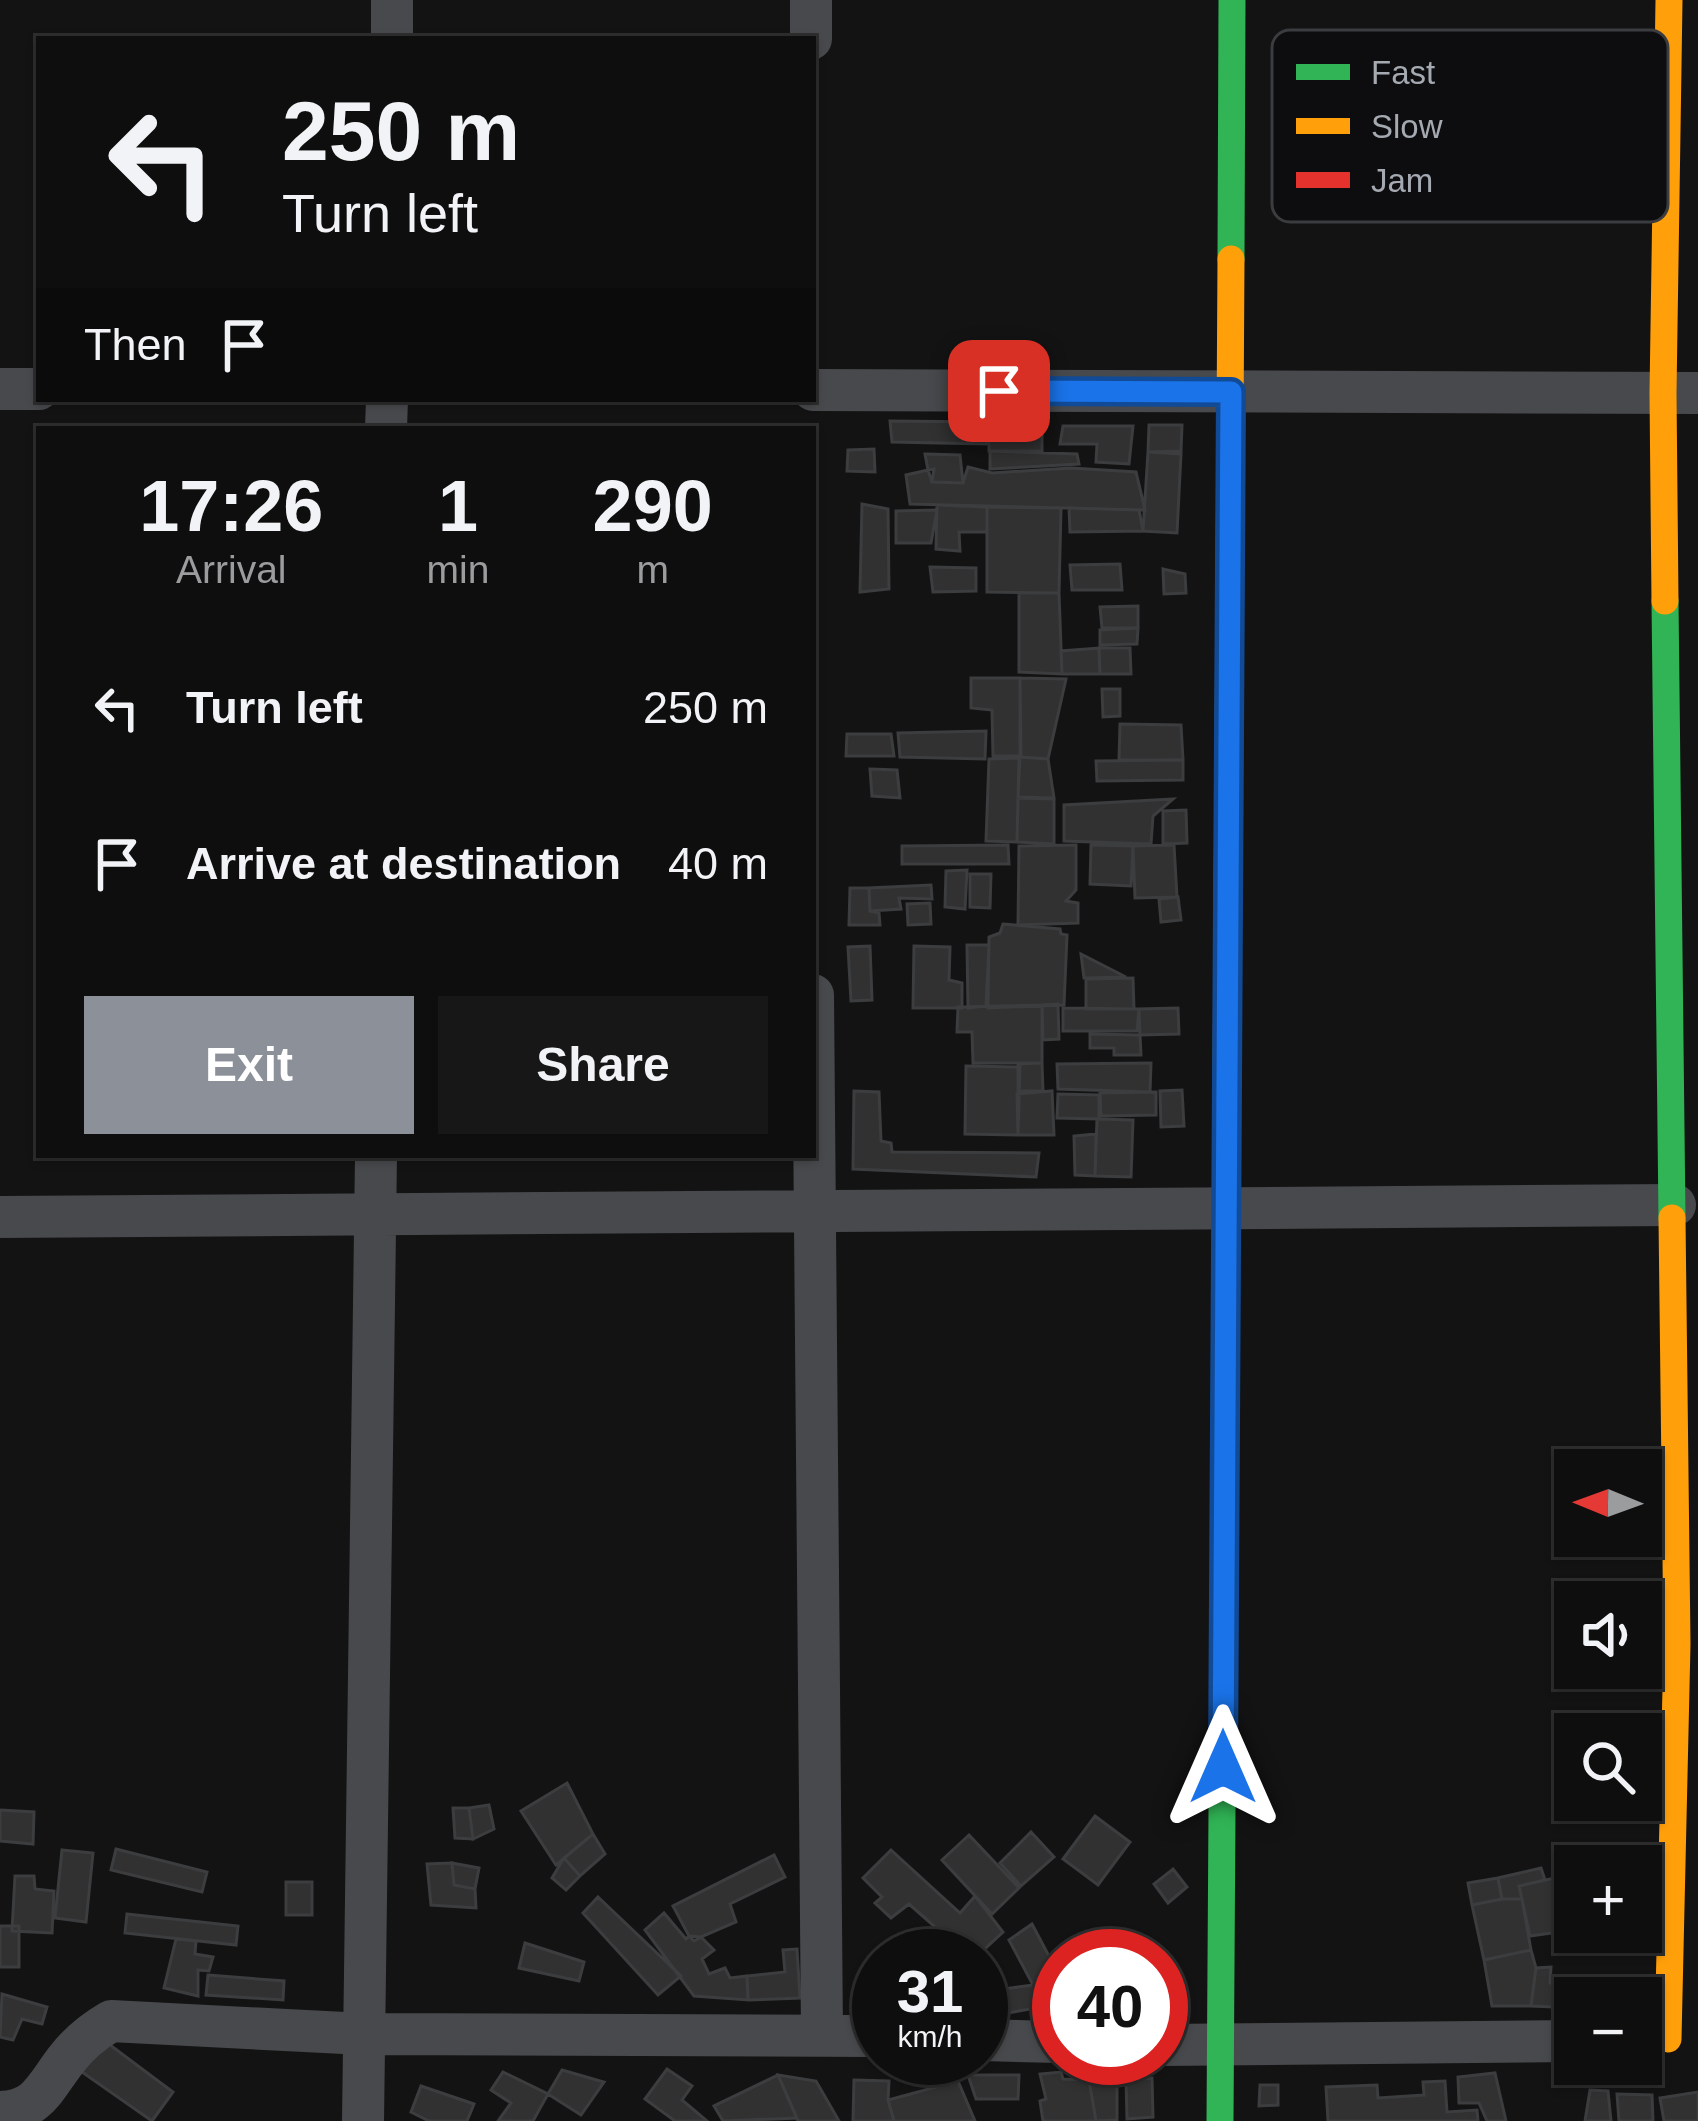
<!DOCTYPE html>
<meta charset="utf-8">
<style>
body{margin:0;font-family:Arial,sans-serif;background:#171717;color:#f1f3f6;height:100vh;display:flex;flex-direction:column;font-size:45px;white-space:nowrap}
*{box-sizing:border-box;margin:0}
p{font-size:39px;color:#9b9c9e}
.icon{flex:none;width:66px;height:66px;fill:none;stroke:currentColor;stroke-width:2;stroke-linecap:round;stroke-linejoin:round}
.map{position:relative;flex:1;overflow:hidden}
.sheet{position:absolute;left:36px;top:426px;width:780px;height:732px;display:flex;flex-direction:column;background:#0e0e0e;border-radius:0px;box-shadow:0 3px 9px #0004,0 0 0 3px #2e2e2e}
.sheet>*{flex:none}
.hud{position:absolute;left:36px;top:36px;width:780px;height:366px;border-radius:0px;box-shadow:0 3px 9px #0004,0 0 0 3px #2e2e2e;background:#0e0e0e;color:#f1f3f6;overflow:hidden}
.needle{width:78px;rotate:271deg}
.controls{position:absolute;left:1554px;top:1449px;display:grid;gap:24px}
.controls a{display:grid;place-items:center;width:108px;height:108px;border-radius:0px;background:#0e0e0e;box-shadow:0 3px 9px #0004,0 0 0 3px #2e2e2e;font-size:60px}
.speed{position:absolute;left:852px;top:1929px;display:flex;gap:24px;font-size:60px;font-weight:700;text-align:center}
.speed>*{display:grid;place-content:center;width:156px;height:156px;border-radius:50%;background:#0e0e0e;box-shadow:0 3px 9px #0004,0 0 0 3px #2e2e2e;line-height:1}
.speed small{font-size:30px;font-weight:400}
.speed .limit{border:18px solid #d22;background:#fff;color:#111}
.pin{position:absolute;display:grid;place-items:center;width:102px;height:102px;color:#fff;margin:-51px;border-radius:24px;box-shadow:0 6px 18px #0006}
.me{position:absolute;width:132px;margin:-66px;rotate:0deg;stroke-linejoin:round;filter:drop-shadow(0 0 9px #0008)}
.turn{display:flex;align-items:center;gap:42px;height:252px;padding:0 48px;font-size:54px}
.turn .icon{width:156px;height:156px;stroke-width:2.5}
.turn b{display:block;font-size:84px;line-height:102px}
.then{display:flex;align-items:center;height:114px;padding:0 48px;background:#0003;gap:24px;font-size:45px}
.eta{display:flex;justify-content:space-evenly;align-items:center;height:204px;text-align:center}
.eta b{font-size:72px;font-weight:600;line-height:84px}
.action{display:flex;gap:24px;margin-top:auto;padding:24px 48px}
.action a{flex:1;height:138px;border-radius:0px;background:#8c9099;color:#fff;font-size:48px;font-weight:600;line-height:138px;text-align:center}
.action a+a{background:#171717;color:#f1f3f6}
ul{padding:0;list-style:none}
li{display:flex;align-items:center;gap:36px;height:156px;padding:0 48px}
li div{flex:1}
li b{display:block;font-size:45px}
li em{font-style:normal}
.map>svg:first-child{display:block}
.building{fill:#313132;stroke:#3c3d3f;stroke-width:3}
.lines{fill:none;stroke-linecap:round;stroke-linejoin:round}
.street{stroke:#47494c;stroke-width:42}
.fast{stroke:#30b455;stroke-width:27}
.slow{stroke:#ff9f0a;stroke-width:27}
.jam{stroke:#e5322d;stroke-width:27}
.route-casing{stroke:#114b97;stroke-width:30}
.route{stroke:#1a73e8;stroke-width:21}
.key{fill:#0d0d0f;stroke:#3b3c40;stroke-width:3}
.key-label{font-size:33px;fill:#a5aab2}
</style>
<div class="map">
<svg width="1698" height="2121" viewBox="0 0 1698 2121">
<rect width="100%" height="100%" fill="#131313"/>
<!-- building -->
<path class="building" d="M890,421L989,422L986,444L892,442Z
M989,422H1042V451H989Z
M1149,425H1182L1181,451L1148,452Z
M1063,426H1133L1129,464L1096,462L1097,444H1060Z
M874,449L875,472L847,471L848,450Z
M990,451L1077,454L1079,464L990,469Z
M1148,452L1181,454L1177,533L1143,531Z
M925,454L960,455L963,483L932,482L934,469L928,470Z
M968,467L992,473L1071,468L1136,472L1145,510L910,504L906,475L928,470L932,482L963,483Z
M862,504L888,509L889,589L860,592Z
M937,505L987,507V532H959L960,551L936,549Z
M987,507L1061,508L1059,593L987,592Z
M1069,508L1139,510L1143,531L1070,532Z
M937,510L931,543H896V511Z
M1120,564L1122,590H1072L1070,565Z
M930,567L976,568V591L933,592Z
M1163,569L1185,574L1186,593L1164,594Z
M1019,593H1059L1062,674L1019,672Z
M1138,606V628H1102L1100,607Z
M1138,628L1137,644L1100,645V630Z
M1099,648H1130L1131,674H1100Z
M1099,648L1100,674H1062L1061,651Z
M971,678H1020L1021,756H993L992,710L971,708Z
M1020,678L1066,679L1048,759L1020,757Z
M1102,689H1120V716L1103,717Z
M1120,724L1181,725L1183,760H1119Z
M986,731L985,759L900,757L898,733Z
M847,734H891L894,756H846Z
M1020,757L1048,759L1054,798L1018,797Z
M1019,758L1017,842L986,841L989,759Z
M1183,760V780L1097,781L1096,761Z
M870,769L897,770L900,798L872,796Z
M1018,798L1054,799V844L1017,842Z
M1173,799L1153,816L1151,844L1064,841V805Z
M1186,810L1187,843L1163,844V811Z
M1008,845L1009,864H902V846Z
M1076,845V890L1066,901L1078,903V923L1018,925L1019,846Z
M1091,845L1133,846L1131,886L1090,884Z
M1174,845L1177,897L1135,898L1133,846Z
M967,870L965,909L945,907L946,871Z
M970,874H991L990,908L970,907Z
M931,885L932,899L899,898L901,909L870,911L869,888Z
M850,888H869L870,911L879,913L880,925H849Z
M1178,897L1181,920L1161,922L1159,899Z
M930,903L931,924L908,925L907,904Z
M1003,924L1060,929L1061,934L1067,935L1064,1005L988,1008L989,937L1000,933Z
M967,945H989L986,1006L968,1008Z
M870,946L872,1000L851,1001L848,947Z
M914,946L950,947L949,980L962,983V1008H913Z
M1081,954L1126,977L1084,978Z
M1133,978L1134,1009H1086V979Z
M1058,1004L1059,1039L1043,1040L1042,1005Z
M1042,1005V1063H973L972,1032H957L958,1007Z
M1063,1008L1139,1009L1137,1031H1063Z
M1178,1008L1179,1034L1140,1035L1139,1009Z
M1090,1034L1140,1035L1141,1055H1114V1048H1090Z
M1042,1063L1043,1091H1018V1064Z
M1151,1063L1150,1092L1058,1089L1057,1064Z
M966,1066L1020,1067L1018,1135L965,1134Z
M1182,1090L1184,1126L1161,1127L1160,1091Z
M854,1091L879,1092L881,1141L891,1143L892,1152L1039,1153L1036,1177L853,1169Z
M1052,1091L1054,1135H1018L1017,1094Z
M1156,1092V1115L1101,1116L1100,1093Z
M1058,1094L1099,1095V1119L1057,1118Z
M1097,1119L1133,1120L1131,1177L1095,1176Z
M1096,1134L1095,1176L1075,1175L1074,1136Z
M567,1783L593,1834L556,1865L521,1811Z
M489,1805L494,1829L473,1839L469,1808Z
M453,1808H469L473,1839L455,1838Z
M0,1810L34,1812L33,1844L0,1841Z
M1095,1816L1130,1842L1098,1885L1063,1859Z
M1031,1832L1054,1857L1021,1886L1000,1863Z
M593,1834L605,1854L580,1876L564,1858Z
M969,1835L1019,1888L992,1914L942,1860Z
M116,1849L207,1872L202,1892L111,1870Z
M62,1850L93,1853L86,1922L55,1918Z
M891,1850L960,1913L975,1896L1003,1932L977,1956H968L909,1904L891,1918L875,1903L882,1897L863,1878Z
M774,1855L785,1877L730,1904L736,1922L701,1937L689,1936L673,1906Z
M564,1858L580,1876L566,1890L552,1878Z
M452,1863L454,1885L475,1889L476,1908L431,1905L427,1864Z
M452,1863L479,1868L475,1889L454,1885Z
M1541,1868L1545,1880L1519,1886L1522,1899H1502L1498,1878Z
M1173,1869L1187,1887L1168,1903L1154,1884Z
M1568,1875L1573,1930L1530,1936L1519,1886Z
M15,1876H34L35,1889L54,1891L52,1933L12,1931Z
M1498,1878L1502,1899L1472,1905L1468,1883Z
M286,1882H312V1915H286Z
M598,1897L681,1976L658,1995L583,1913Z
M1502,1899H1522L1531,1950L1484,1960L1472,1905Z
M664,1913L686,1939L689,1936L694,1941L701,1937L714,1950L702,1959L709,1974L725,1968L730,1978L747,1976L748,2000L694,1996L645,1930Z
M127,1914L238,1926L236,1945L125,1933Z
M1032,1924L1059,1975V2004L996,2015L989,1991L1033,1985L1009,1940Z
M0,1926H19V1967H0Z
M176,1939L196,1941L195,1954L213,1957L209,1971L198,1970V1996L164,1988Z
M525,1943L584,1962L579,1981L519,1968Z
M797,1949L800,1998L748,2000L747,1976L785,1972L783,1950Z
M1531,1950L1536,1968L1531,2006H1492L1484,1960Z
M1551,1967L1550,1983L1555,1984L1553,2007L1531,2006L1536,1968Z
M208,1975L284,1981L283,2000L206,1995Z
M1553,1989H1605V1998H1575V2007H1553Z
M2,1994L47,2007L42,2024L22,2019L13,2040L0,2037Z
M102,2039L173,2092L152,2121L79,2070Z
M667,2069L692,2086L682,2100L707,2121H675L645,2099Z
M562,2070L604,2082L581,2115L548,2094Z
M503,2072L548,2094L533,2121H498L511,2103L491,2090Z
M1061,2072L1063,2079L1089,2080L1096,2121H1043L1040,2101L1046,2099L1040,2074Z
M1495,2073L1506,2121H1487L1479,2103H1459L1458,2077Z
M778,2075L797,2118L723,2121L714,2106Z
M778,2075L816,2081L839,2121H798Z
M968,2075H1019L1018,2099H976Z
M1152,2078L1153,2117L1127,2119L1126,2080Z
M854,2080L889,2081L888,2100L894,2121H853Z
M1089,2080L1117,2081V2120L1096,2121Z
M958,2081L975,2121H894L888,2100Z
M1445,2081L1447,2112L1477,2110L1478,2121H1328L1326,2087L1377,2085L1378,2098L1424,2095L1423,2082Z
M1260,2085H1278V2105L1259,2106Z
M421,2086L474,2104L467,2121H429L411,2112Z
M1590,2090L1608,2091L1611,2121H1585Z
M1698,2092V2121H1664L1660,2098Z
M1617,2094L1652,2095L1653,2121H1619Z"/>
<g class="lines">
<!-- street -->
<path class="street" d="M392,39V0
M811,39V0
M0,389H39
M813,390L1698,393
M386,429L387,399
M813,995L822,2034
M0,1217L1675,1205
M981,2040L1059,2042
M1161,2045L1575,2041
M0,2112C38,2111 45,2087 66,2060C78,2044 94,2031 111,2021L364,2034L879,2036
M363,2121L376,1155"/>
<!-- fast -->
<path class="fast" d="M1231,259L1232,0
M1665,601L1672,1218
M1220,2121L1224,1499"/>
<!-- slow -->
<path class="slow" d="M1665,601L1663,393L1669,0
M1226,1092L1231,259
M1668,2039L1677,1644L1672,1218"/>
<!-- jam -->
<path class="jam" d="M1224,1499L1226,1092"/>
</g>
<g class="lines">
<defs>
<path id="route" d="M999,391L1231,392L1223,1767"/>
</defs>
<!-- route casing -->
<use href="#route" class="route-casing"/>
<!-- route -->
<use href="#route" class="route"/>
</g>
<!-- legend -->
<rect x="1272" y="30" width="396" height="192" rx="18" class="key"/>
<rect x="1296" y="64" width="54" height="16" fill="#30b455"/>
<rect x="1296" y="118" width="54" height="16" fill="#ff9f0a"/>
<rect x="1296" y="172" width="54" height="16" fill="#e5322d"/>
<g class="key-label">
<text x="1371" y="84">Fast</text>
<text x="1371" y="138">Slow</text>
<text x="1371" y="192">Jam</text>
</g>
</svg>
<div class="controls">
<a><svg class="needle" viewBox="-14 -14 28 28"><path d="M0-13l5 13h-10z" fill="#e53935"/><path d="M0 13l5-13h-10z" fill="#9b9c9e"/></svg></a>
<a><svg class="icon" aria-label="sound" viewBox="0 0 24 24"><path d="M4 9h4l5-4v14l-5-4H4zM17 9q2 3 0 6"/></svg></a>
<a><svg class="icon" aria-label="search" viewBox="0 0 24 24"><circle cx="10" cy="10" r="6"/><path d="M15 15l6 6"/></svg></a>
<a>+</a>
<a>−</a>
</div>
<div class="speed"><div>31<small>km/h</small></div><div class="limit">40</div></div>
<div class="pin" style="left:999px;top:391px;background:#d93025"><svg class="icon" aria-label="arrive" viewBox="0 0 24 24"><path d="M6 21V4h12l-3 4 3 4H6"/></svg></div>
<svg class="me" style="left:1223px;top:1767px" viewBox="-20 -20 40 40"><path d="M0-17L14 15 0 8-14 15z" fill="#1a73e8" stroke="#fff" stroke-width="4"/></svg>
<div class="hud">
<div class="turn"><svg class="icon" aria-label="left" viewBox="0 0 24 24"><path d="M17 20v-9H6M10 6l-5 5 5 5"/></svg><div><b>250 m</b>Turn left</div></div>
<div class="then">Then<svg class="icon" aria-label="arrive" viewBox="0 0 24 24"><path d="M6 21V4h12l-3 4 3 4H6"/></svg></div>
</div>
<section class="sheet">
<div class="eta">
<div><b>17:26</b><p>Arrival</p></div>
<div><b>1</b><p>min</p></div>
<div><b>290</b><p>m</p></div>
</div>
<ul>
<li><svg class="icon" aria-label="left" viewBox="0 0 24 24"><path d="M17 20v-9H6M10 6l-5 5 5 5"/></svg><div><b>Turn left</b></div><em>250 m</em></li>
<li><svg class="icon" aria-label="arrive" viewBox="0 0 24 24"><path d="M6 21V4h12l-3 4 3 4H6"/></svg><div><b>Arrive at destination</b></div><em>40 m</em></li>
</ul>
<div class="action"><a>Exit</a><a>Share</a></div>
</section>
</div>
